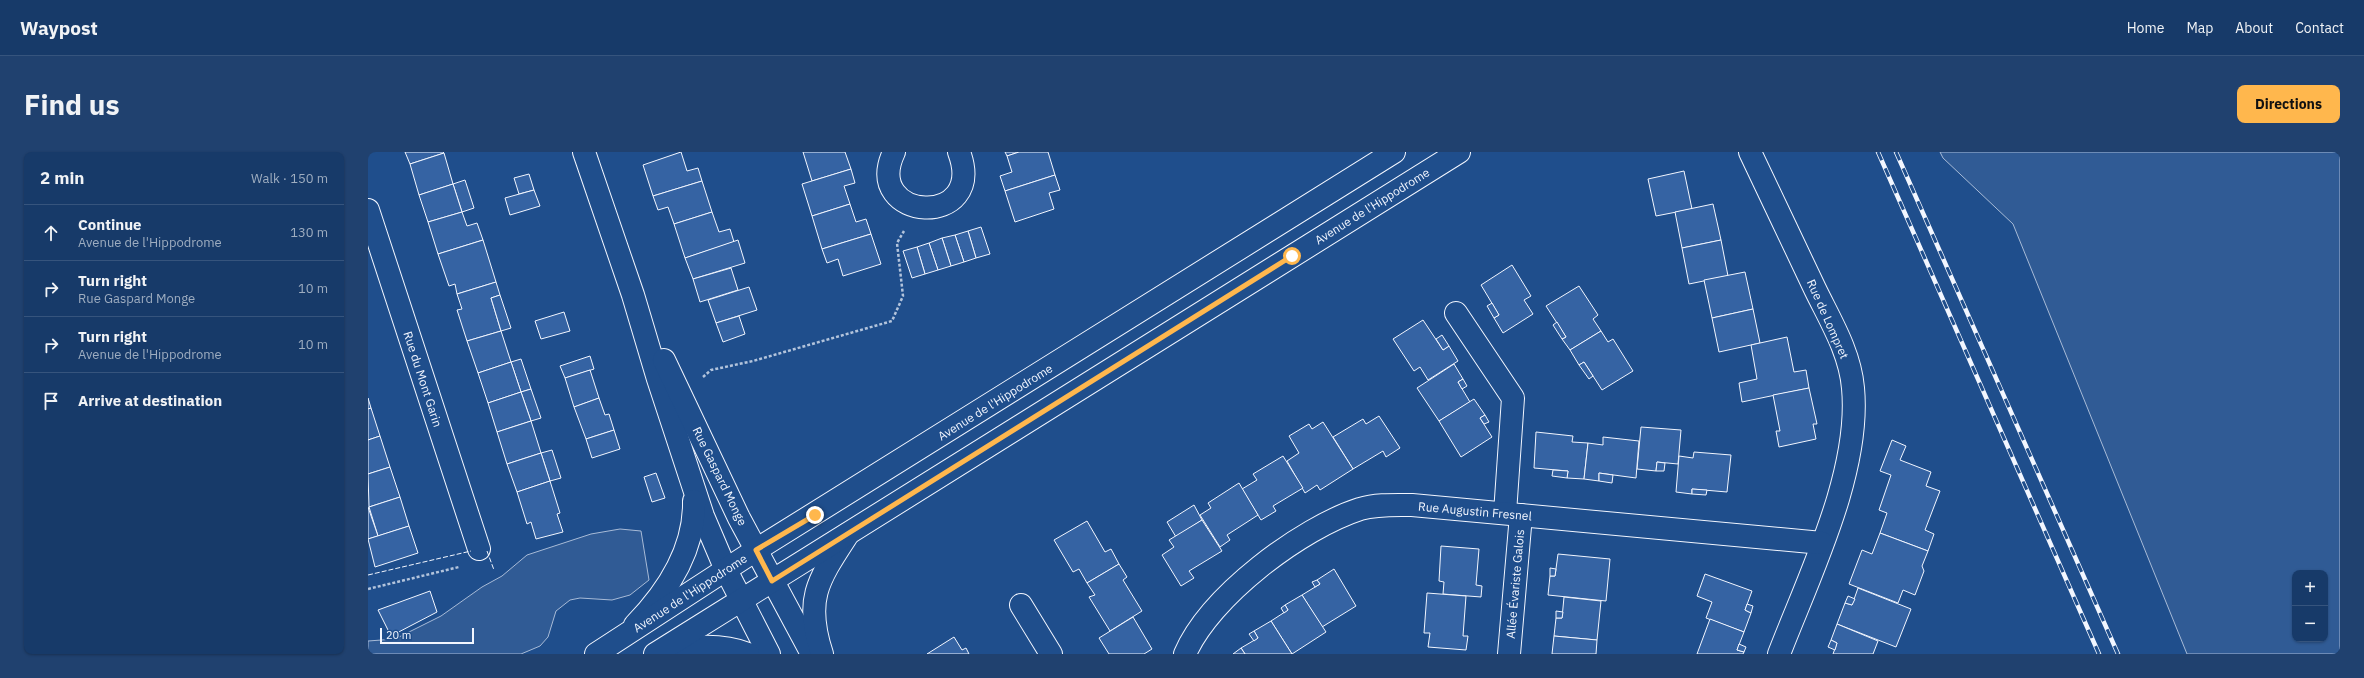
<!DOCTYPE html>
<html lang="en">
<head>
<meta charset="utf-8">
<style>
	:root { --surface:#173a69; --page:#20416f; --text:#f1f3f6; --muted:#9eadc0; --line:#36547d; --accent:#ffb74d }
	body { margin:0; font-family:"IBM Plex Sans",sans-serif; background:var(--page); color:var(--text) }
	.controls { position:absolute; right:12px; bottom:12px; display:grid; overflow:hidden; border-radius:8px; box-shadow:0 1px 3px #0004 }
	.controls button { width:36px; height:36px; display:grid; place-items:center; padding:0; border:0; border-bottom:1px solid var(--line); background:var(--surface); color:var(--text); font:20px sans-serif }
	.scale { position:absolute; left:12px; bottom:10px; width:94px; box-sizing:border-box; padding-left:4px; border:2px solid #f2f6ff; border-top:0; font-size:11px; line-height:14px; white-space:nowrap; color:#f2f6ff; -webkit-text-stroke:3px #1f4e8c; paint-order:stroke }
	.stop { position:absolute; width:12px; height:12px; margin:-9px; border:3px solid #ffb74d; border-radius:50%; background:#fff }
	.stop.end { background:#ffb74d; border-color:#fff; box-shadow:0 1px 4px #0008 }
	.list { margin:0; padding:0; list-style:none }
	h2 { display:flex; justify-content:space-between; align-items:center; height:52px; margin:0; padding:0 16px; font-size:17px }
	h2 small { font-size:13px; font-weight:400; color:var(--muted) }
	.list li { display:grid; grid-template-columns:26px 1fr auto; gap:12px; align-items:center; box-sizing:border-box; height:56px; padding:0 16px; border-top:1px solid var(--line) }
	.list b { display:block; font-size:15px; white-space:nowrap }
	.list p { margin:0; font-size:13px; white-space:nowrap; color:var(--muted) }
	.list em { font-size:13px; font-style:normal; color:var(--muted) }
	.icon { flex:none; width:22px; height:22px; fill:none; stroke:currentColor; stroke-width:2; stroke-linecap:round; stroke-linejoin:round }
	.map { position:relative; flex:none; width:1972px; height:502px; overflow:hidden; border-radius:8px }
	header { display:flex; align-items:center; gap:24px; box-sizing:border-box; height:56px; padding:0 20px; background:var(--surface); border-bottom:1px solid var(--line) }
	header strong { font-size:19px }
	nav { display:flex; gap:22px; margin-inline-start:auto; font-size:14px }
	.intro { display:flex; align-items:center; justify-content:space-between; box-sizing:border-box; height:96px; padding:0 24px }
	h1 { margin:0; font-size:28px }
	.button { padding:10px 18px; border-radius:8px; background:var(--accent); color:#111; font-size:14px; font-weight:700 }
	main { display:flex; gap:24px; padding:0 24px }
	aside { flex:1; background:var(--surface); border-radius:8px; box-shadow:0 1px 3px #0004 }
	.map>svg:first-child { display:block }
	.built { fill:#305b95; stroke:#a8bbd7; fill-rule:evenodd }
	.building { fill:#3563a3; stroke:#f2f6ff }
	.lines { fill:none; stroke-linecap:round; stroke-linejoin:round }
	.street-casing { stroke:#f2f6ff; stroke-width:24 }
	.primary-casing { stroke:#f2f6ff; stroke-width:24 }
	.path { stroke:#b3c4dc; stroke-width:2.5; stroke-dasharray:3 2; stroke-linecap:butt }
	.street { stroke:#1f4e8c; stroke-width:22 }
	.primary { stroke:#1f4e8c; stroke-width:22 }
	.rail-casing { stroke:#f2f6ff; stroke-width:4.5 }
	.rail { stroke:#1f4e8c; stroke-width:3; stroke-dasharray:9; stroke-linecap:butt }
	.fence { stroke:#f2f6ff; stroke-width:1; stroke-dasharray:5 2; stroke-linecap:butt }
	.route { stroke:#ffb74d; stroke-width:5 }
	.labels { text-anchor:middle; dominant-baseline:central; stroke-width:3; stroke-linejoin:round; paint-order:stroke }
	.street-label { font-size:12px; fill:#f2f6ff; stroke:#1f4e8c }
</style>
</head>
<body>
<header>
<strong>Waypost</strong>
<nav><a>Home</a><a>Map</a><a>About</a><a>Contact</a></nav>
</header>
<div class="intro"><h1>Find us</h1><a class="button">Directions</a></div>
<main>
<aside>
<h2>2 min<small>Walk · 150 m</small></h2>
<ul class="list">
<li><svg class="icon" aria-label="ahead" viewBox="0 0 24 24"><path d="M12 20V5M6 11l6-6 6 6"/></svg><div><b>Continue</b><p>Avenue de l'Hippodrome</p></div><em>130 m</em></li>
<li><svg class="icon" aria-label="right" viewBox="0 0 24 24"><path d="M7 20v-9h11M14 6l5 5-5 5"/></svg><div><b>Turn right</b><p>Rue Gaspard Monge</p></div><em>10 m</em></li>
<li><svg class="icon" aria-label="right" viewBox="0 0 24 24"><path d="M7 20v-9h11M14 6l5 5-5 5"/></svg><div><b>Turn right</b><p>Avenue de l'Hippodrome</p></div><em>10 m</em></li>
<li><svg class="icon" aria-label="arrive" viewBox="0 0 24 24"><path d="M6 21V4h12l-3 4 3 4H6"/></svg><div><b>Arrive at destination</b></div></li>
</ul>
</aside>
<div class="map">
<svg width="1972" height="502" viewBox="0 0 1972 502">
	<rect width="100%" height="100%" fill="#1f4e8c"/>
	<!-- built -->
	<g class="built">
		<path d="M1572,0H1972V502H1819L1645,72L1575,6ZM1927,421H1957V487H1927Z"/>
		<polygon points="252,377 273,379 281,428 262,443 244,448 212,446 202,448 188,459 180,485 172,494 153,502 0,502 0,489 27,487 73,464 114,435 134,424 159,403 223,382"/>
	</g>
	<!-- building -->
	<g class="building">
		<polygon points="37,0 75,0 76,1 42,12"/>
		<polygon points="313,0 319,19 330,16 334,29 285,44 275,13"/>
		<polygon points="435,0 477,0 483,17 444,29"/>
		<polygon points="637,0 651,0 639,4"/>
		<polygon points="651,0 680,0 687,23 637,39 632,24 644,20 639,4"/>
		<polygon points="76,1 85,32 51,43 42,12"/>
		<polygon points="483,17 487,31 476,34 482,52 444,64 434,32"/>
		<polygon points="1316,19 1324,57 1288,64 1280,27"/>
		<polygon points="161,22 166,38 151,42 146,26"/>
		<polygon points="687,23 692,38 681,41 686,57 647,70 637,39"/>
		<polygon points="97,28 106,56 94,60 85,32"/>
		<polygon points="334,29 344,60 306,72 300,55 290,58 285,44"/>
		<polygon points="85,32 94,60 60,70 51,43"/>
		<polygon points="166,38 172,54 142,63 137,46"/>
		<polygon points="482,52 488,70 498,67 503,82 454,97 444,64"/>
		<polygon points="1345,52 1353,88 1314,96 1307,60"/>
		<polygon points="94,60 99,74 109,71 115,88 70,102 60,70"/>
		<polygon points="344,60 351,80 362,77 366,90 317,106 306,72"/>
		<polygon points="613,75 622,102 608,106 600,79"/>
		<polygon points="600,79 608,106 596,110 587,83"/>
		<polygon points="503,82 513,112 475,124 470,107 459,111 454,97"/>
		<polygon points="587,83 596,110 583,114 574,86"/>
		<polygon points="574,86 583,114 570,118 561,91"/>
		<polygon points="115,88 128,130 89,142 87,132 81,134 70,102"/>
		<polygon points="370,88 377,111 325,127 317,106"/>
		<polygon points="1353,88 1360,124 1321,132 1314,96"/>
		<polygon points="561,91 570,118 557,122 549,95"/>
		<polygon points="549,95 557,122 544,126 535,99"/>
		<polygon points="1144,113 1163,144 1156,148 1165,162 1135,181 1126,166 1131,163 1113,133"/>
		<polygon points="363,116 370,138 332,150 325,127"/>
		<polygon points="1377,120 1385,157 1344,166 1336,128"/>
		<polygon points="128,130 132,143 123,146 133,179 99,189 89,158 94,157 89,142"/>
		<polygon points="1211,134 1230,163 1225,167 1233,179 1202,198 1194,187 1198,185 1178,154"/>
		<polygon points="381,135 389,158 348,171 340,148"/>
		<polygon points="132,143 143,176 133,179 123,146"/>
		<polygon points="1124,151 1131,163 1126,166 1119,154"/>
		<polygon points="1385,157 1392,191 1351,200 1344,166"/>
		<polygon points="196,160 202,179 173,187 167,169"/>
		<polygon points="371,164 377,182 355,190 348,171"/>
		<polygon points="1055,168 1075,198 1081,194 1090,209 1060,228 1052,215 1046,219 1025,187"/>
		<polygon points="1189,170 1198,185 1194,187 1185,173"/>
		<polygon points="133,179 143,210 110,221 99,189"/>
		<polygon points="1233,179 1240,190 1245,187 1265,219 1234,238 1216,210 1211,213 1202,198"/>
		<polygon points="1074,183 1081,194 1075,198 1068,187"/>
		<polygon points="1419,185 1426,220 1438,218 1441,236 1374,250 1371,231 1389,227 1383,193"/>
		<polygon points="222,204 226,217 197,226 192,214"/>
		<polygon points="153,207 163,237 153,240 143,210"/>
		<polygon points="143,210 153,240 120,251 110,221"/>
		<polygon points="1216,210 1225,224 1221,227 1211,213"/>
		<polygon points="1086,212 1095,227 1090,230 1102,250 1071,269 1049,236"/>
		<polygon points="222,218 231,246 206,255 197,226"/>
		<polygon points="1095,227 1099,234 1094,237 1090,230"/>
		<polygon points="1441,236 1449,272 1445,272 1448,287 1411,295 1408,279 1412,279 1405,243"/>
		<polygon points="163,237 173,266 163,269 153,240"/>
		<polygon points="153,240 163,269 129,280 120,251"/>
		<polygon points="0,246 3,256 0,257"/>
		<polygon points="231,246 237,263 241,262 246,278 218,287 206,255"/>
		<polygon points="1106,247 1117,263 1112,266 1124,285 1093,305 1071,269"/>
		<polygon points="3,256 12,284 0,288 0,257"/>
		<polygon points="1117,263 1121,270 1116,272 1112,266"/>
		<polygon points="1011,264 1032,296 1018,305 1015,299 985,317 965,285 995,267 998,272"/>
		<polygon points="163,269 173,301 139,312 129,280"/>
		<polygon points="955,270 985,317 952,338 949,333 937,341 919,309 931,301 921,284 941,272 944,277"/>
		<polygon points="1273,275 1313,278 1310,312 1289,310 1288,319 1269,317"/>
		<polygon points="246,278 252,297 224,306 218,287"/>
		<polygon points="1168,280 1205,284 1204,290 1220,291 1216,327 1199,326 1200,319 1166,316"/>
		<polygon points="12,284 22,315 0,322 0,288"/>
		<polygon points="1235,285 1271,289 1268,326 1231,321 1231,329 1216,327 1220,291 1235,293"/>
		<polygon points="1524,288 1538,294 1532,308 1563,320 1558,334 1572,339 1557,378 1566,382 1560,399 1512,381 1519,361 1511,358 1523,323 1512,319"/>
		<polygon points="184,298 193,326 182,329 173,301"/>
		<polygon points="1326,300 1363,303 1359,340 1324,337 1324,342 1308,340 1311,304 1325,306"/>
		<polygon points="173,301 182,329 149,340 139,312"/>
		<polygon points="915,304 935,336 905,354 908,359 893,368 874,337 889,328 885,322"/>
		<polygon points="1289,310 1297,311 1296,319 1288,319"/>
		<polygon points="22,315 32,345 1,355 0,322"/>
		<polygon points="1185,318 1200,319 1199,326 1184,324"/>
		<polygon points="288,321 297,346 284,350 276,325"/>
		<polygon points="1231,321 1245,323 1244,331 1231,329"/>
		<polygon points="182,329 192,361 189,362 195,380 168,387 163,370 159,372 149,340"/>
		<polygon points="871,331 890,363 859,383 862,388 852,395 832,363 843,356 840,351"/>
		<polygon points="1324,337 1339,338 1338,343 1324,342"/>
		<polygon points="32,345 41,374 10,384 1,355"/>
		<polygon points="826,353 834,368 808,385 799,370"/>
		<polygon points="0,355 10,384 0,387"/>
		<polygon points="834,368 854,399 821,419 826,426 813,434 794,403 806,395 801,388"/>
		<polygon points="719,369 737,400 743,397 751,412 719,431 711,417 705,420 686,388"/>
		<polygon points="41,374 50,401 7,415 0,387"/>
		<polygon points="1512,381 1560,399 1554,414 1556,419 1547,443 1535,438 1530,451 1481,432 1494,398 1504,402"/>
		<polygon points="1073,394 1111,397 1108,433 1114,434 1113,445 1075,442 1076,430 1071,429"/>
		<polygon points="1190,402 1242,407 1238,449 1180,443 1182,424 1187,424"/>
		<polygon points="751,412 759,425 755,428 774,459 742,479 721,445 727,443 719,431"/>
		<polygon points="1182,416 1188,417 1187,424 1182,424"/>
		<polygon points="966,417 988,454 954,475 934,443 952,432 949,428"/>
		<polygon points="1337,422 1384,439 1377,458 1383,461 1376,480 1338,466 1344,450 1329,444"/>
		<polygon points="949,428 952,432 947,435 944,430"/>
		<polygon points="1490,436 1543,457 1528,495 1469,472 1477,451 1484,453"/>
		<polygon points="62,439 69,460 23,484 10,458"/>
		<polygon points="1059,441 1098,444 1095,484 1100,484 1098,498 1060,495 1062,481 1056,481"/>
		<polygon points="934,443 958,480 924,502 903,469 920,458 917,453"/>
		<polygon points="1480,444 1487,447 1484,453 1477,451"/>
		<polygon points="1196,445 1233,449 1229,488 1186,484 1188,466 1194,466"/>
		<polygon points="1379,452 1385,454 1383,461 1377,458"/>
		<polygon points="917,453 920,458 916,461 913,456"/>
		<polygon points="1188,459 1195,460 1194,466 1188,466"/>
		<polygon points="765,465 784,497 776,502 741,502 731,486"/>
		<polygon points="1342,467 1376,480 1369,498 1376,500 1375,502 1329,502"/>
		<polygon points="903,469 924,502 877,502 873,496 890,486 886,479"/>
		<polygon points="1469,472 1510,489 1505,502 1465,502 1469,491 1463,488"/>
		<polygon points="886,479 890,486 886,489 881,482"/>
		<polygon points="1186,484 1229,488 1228,502 1184,502"/>
		<polygon points="586,485 594,498 598,496 601,502 559,502"/>
		<polygon points="1463,488 1469,491 1467,498 1460,495"/>
		<polygon points="1371,492 1378,495 1376,500 1369,498"/>
		<polygon points="873,496 877,502 865,502"/>
	</g>
	<g class="lines">
		<defs>
			<g id="street">
				<polyline points="216,0 265,143 290,227 335,364 358,418 401,502"/>
				<path d="M526,0C493,70 620,78 591,0"/>
				<path d="M1382,0C1404,46 1425,91 1447,137C1462,168 1482,200 1485,236C1493,320 1441,424 1411,502"/>
				<polyline points="0,58 111,397"/>
				<polyline points="1088,161 1145,246 1137,361"/>
				<polyline points="296,208 371,366 444,502"/>
				<polyline points="653,453 683,502"/>
				<path d="M267,473C299,440 327,398 326,349"/>
				<path d="M295,502C321,493 354,492 380,502"/>
				<path d="M454,502C436,447 450,428 480,382"/>
				<path d="M817,502C842,444 933,376 992,357C1009,352 1027,353 1044,353L1454,391"/>
				<polyline points="1141,502 1153,363"/>
			</g>
			<g id="primary">
				<polyline points="228,502 388,398 1026,0"/>
				<polyline points="287,502 1091,0"/>
			</g>
		</defs>
		<!-- street casing -->
		<use href="#street" class="street-casing"/>
		<!-- primary casing -->
		<use href="#primary" class="primary-casing"/>
		<!-- path -->
		<g class="path">
			<polyline points="335,225 343,218 385,209 524,169 535,144 529,91 536,79"/>
			<polyline points="0,437 91,415"/>
		</g>
		<!-- street -->
		<use href="#street" class="street"/>
		<!-- primary -->
		<use href="#primary" class="primary"/>
		<defs>
			<g id="rail">
				<polyline points="1510,0 1731,502"/>
				<polyline points="1528,0 1750,502"/>
			</g>
		</defs>
		<!-- rail casing -->
		<use href="#rail" class="rail-casing"/>
		<!-- rail -->
		<use href="#rail" class="rail"/>
		<!-- fence -->
		<g class="fence">
			<polyline points="119,399 126,418"/>
			<polyline points="0,423 103,399"/>
		</g>
	</g>
	<g class="lines">
		<!-- route -->
		<polyline class="route" points="447,363 388,398 404,429 924,104"/>
	</g>
	<g class="labels">
		<!-- street labels -->
		<g class="street-label">
			<text transform="translate(1004 54) rotate(-32)">Avenue de l'Hippodrome</text>
			<text transform="translate(1460 167) rotate(66)">Rue de Lompret</text>
			<text transform="translate(55 227) rotate(72)">Rue du Mont Garin</text>
			<text transform="translate(627 250) rotate(-32)">Avenue de l'Hippodrome</text>
			<text transform="translate(352 324) rotate(64)">Rue Gaspard Monge</text>
			<text transform="translate(1107 359) rotate(5)">Rue Augustin Fresnel</text>
			<text transform="translate(1147 432) rotate(-85)">Allée Évariste Galois</text>
			<text transform="translate(322 441) rotate(-33)">Avenue de l'Hippodrome</text>
		</g>
	</g>
</svg>
<div class="controls">
<button>+</button>
<button>−</button>
</div>
<div class="scale">20 m</div>
<div class="stop" style="left:924px;top:104px"></div>
<div class="stop end" style="left:447px;top:363px"></div>
</div>
</main>
</body>
</html>
